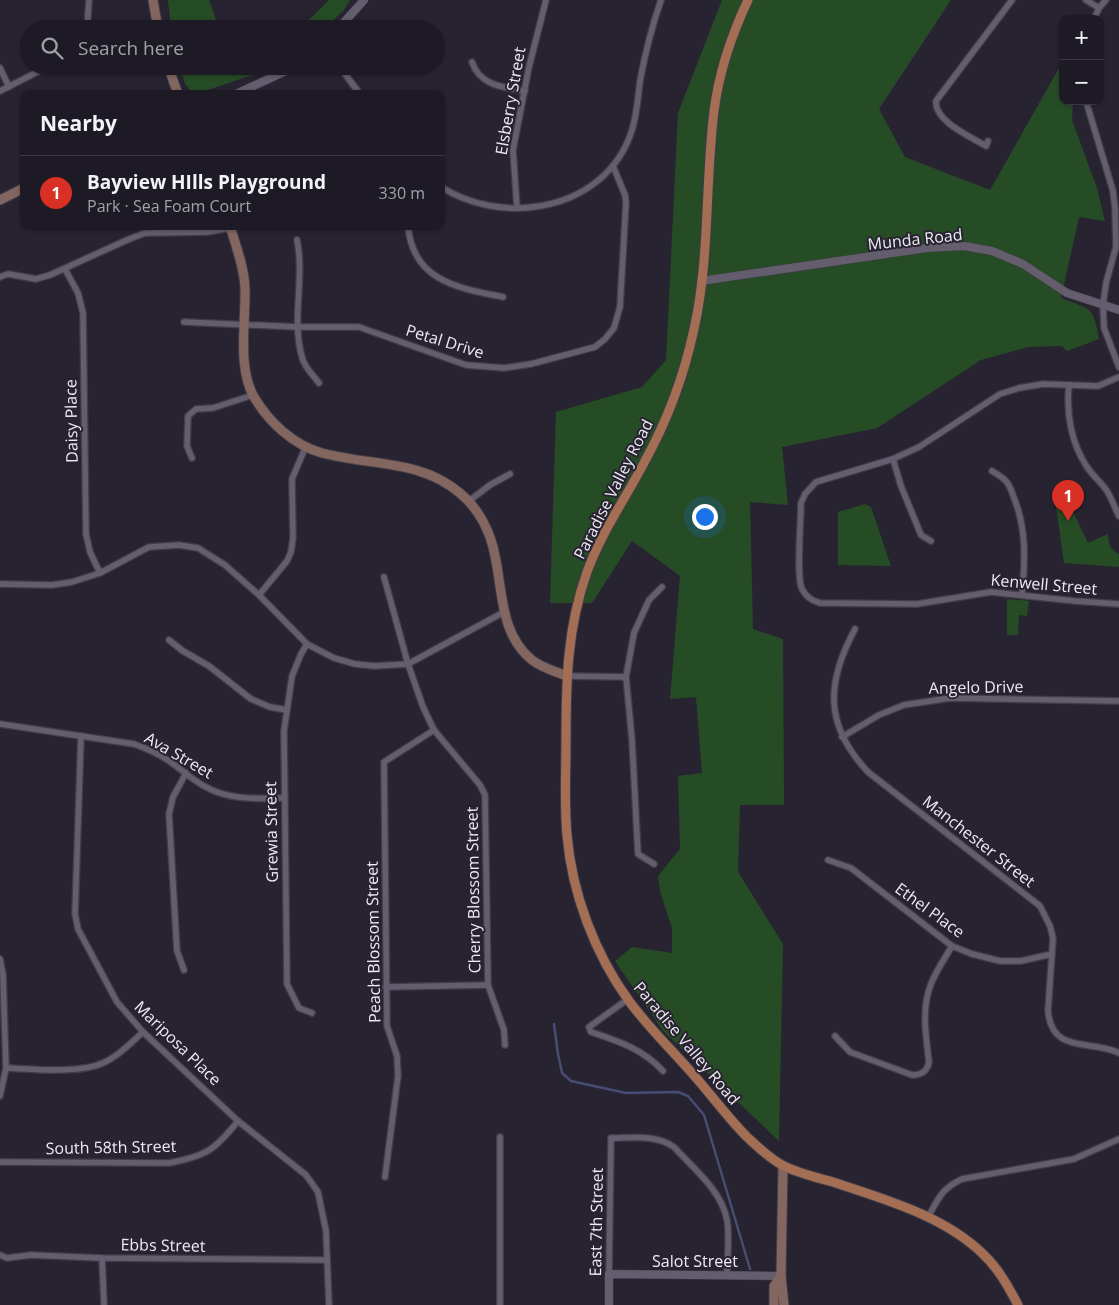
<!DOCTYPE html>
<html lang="en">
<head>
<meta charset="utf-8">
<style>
	:root { --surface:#1e1a25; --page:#2b2732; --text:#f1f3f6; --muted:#a1a1a7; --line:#3c3842; --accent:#d93025 }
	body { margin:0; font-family:"Open Sans",sans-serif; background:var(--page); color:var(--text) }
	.controls { position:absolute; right:15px; top:15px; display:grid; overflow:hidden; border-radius:10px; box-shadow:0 1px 4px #0004 }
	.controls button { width:45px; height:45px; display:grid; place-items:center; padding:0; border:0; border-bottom:1px solid var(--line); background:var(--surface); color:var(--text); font:25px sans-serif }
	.you { position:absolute; left:704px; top:516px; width:18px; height:18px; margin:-12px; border:4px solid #fff; border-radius:50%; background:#1a73e8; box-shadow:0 0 0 8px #1a73e833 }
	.badge { display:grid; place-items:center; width:32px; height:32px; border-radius:50%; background:var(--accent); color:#fff; font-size:16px; font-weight:700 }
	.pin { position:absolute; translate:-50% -41px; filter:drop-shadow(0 1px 2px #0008) }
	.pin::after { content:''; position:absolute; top:26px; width:18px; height:15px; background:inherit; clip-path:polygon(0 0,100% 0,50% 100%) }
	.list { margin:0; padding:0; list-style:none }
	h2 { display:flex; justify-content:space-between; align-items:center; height:65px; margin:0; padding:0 20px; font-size:21px }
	h2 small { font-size:16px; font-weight:400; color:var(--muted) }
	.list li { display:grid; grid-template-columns:32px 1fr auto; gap:15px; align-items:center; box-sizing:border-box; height:75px; padding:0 20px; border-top:1px solid var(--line) }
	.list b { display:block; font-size:19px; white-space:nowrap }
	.list p { margin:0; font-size:16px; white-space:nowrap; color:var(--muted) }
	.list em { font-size:16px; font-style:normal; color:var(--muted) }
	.icon { flex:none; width:28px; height:28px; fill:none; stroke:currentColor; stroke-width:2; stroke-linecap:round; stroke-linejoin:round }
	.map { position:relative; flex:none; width:1119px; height:1305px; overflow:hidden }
	.search { position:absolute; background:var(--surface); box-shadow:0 1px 4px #0004; left:20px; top:20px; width:425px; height:55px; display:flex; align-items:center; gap:12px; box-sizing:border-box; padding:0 18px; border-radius:28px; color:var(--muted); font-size:19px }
	.panel { position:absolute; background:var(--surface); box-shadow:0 1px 4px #0004; left:20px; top:90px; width:425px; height:140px; border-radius:10px }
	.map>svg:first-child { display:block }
	.green { fill:#264c26 }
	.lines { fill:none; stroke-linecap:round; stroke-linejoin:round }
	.stream { stroke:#474d73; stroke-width:2.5 }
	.minor-casing { stroke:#413d48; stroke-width:8 }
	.tertiary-casing { stroke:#413d48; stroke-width:9 }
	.secondary-casing { stroke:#413d48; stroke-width:11 }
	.primary-casing { stroke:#413d48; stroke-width:11 }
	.minor { stroke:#635d6d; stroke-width:5.5 }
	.tertiary { stroke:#635d6d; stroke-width:8 }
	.secondary { stroke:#836660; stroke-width:9 }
	.primary { stroke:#a36e53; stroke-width:9 }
	.labels { text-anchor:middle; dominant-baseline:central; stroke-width:4; stroke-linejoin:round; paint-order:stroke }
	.street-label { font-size:16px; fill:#edeaf3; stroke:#282331 }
</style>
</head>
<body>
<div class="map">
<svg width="1119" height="1305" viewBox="0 0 1119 1305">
	<rect width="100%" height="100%" fill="#282331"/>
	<!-- green -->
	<g class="green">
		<polygon points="168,0 209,0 219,29 171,29"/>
		<polygon points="329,0 350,0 344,10 324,29 300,29"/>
		<path d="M722,0H951L879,109L905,157L990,190L1063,61V101H1073L1072,120L1097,188L1105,221L1079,217L1061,298C1091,310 1093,305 1099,339L1067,351L1062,346L1028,347L981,360L877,428L782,447L788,505L750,502L753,629L783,639L784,805H740L738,872L783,944L779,1141L663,1031L615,961L632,947L672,953V928L660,891L658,876L680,849L678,776L702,773L696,697L670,699L680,576L632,541L592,603H550L556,412L642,387L666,360L678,113Z"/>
		<polygon points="180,66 268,66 249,76 196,94 193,94 185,84"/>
		<path d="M1055,499H1060L1071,508L1088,543L1108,534C1108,543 1110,550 1119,554V567L1064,563Z"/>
		<polygon points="865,504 871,507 891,566 838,565 838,512"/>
		<polygon points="1007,599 1029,601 1027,616 1019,615 1018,635 1007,635"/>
	</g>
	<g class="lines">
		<!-- stream -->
		<polyline class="stream" points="554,1024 558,1054 562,1073 571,1081 626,1093 678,1092 688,1096 704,1115 750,1269"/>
		<defs>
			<g id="minor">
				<polyline points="1086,0 1099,8"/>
				<polyline points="1094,19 1099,8 1106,0"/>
				<polyline points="87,29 89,0"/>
				<path d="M472,62C480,86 503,87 525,91"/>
				<polyline points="339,66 360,94"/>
				<polyline points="0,68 9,87"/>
				<polyline points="0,91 49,66"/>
				<polyline points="1086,101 1113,191 1115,208 1116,247 1106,283 1103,305 1104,328 1119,367"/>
				<path d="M988,141L986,146C971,137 934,121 936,101L1012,0"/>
				<path d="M441,187C470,205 506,212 540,206C583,199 619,172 632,130C637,114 638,97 640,81C645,54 652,26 661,0"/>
				<polyline points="517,208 513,150 529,67 546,0"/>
				<path d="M408,226C413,282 459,288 503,297"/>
				<path d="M297,240C305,278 291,320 302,357C304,367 313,375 319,383"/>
				<polyline points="65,269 78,293 83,313 86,534 90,552 100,573"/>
				<polyline points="0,277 8,274 36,279 50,275 127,240 145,233 207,232 230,228"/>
				<polyline points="184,322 298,327 359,327 466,365 504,368 531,364 595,347 605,339 614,328 620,307 626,202 625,195 613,166"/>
				<path d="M1119,377L1098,386L1043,384L1019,388L1000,394L919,447L893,459L816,482L805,494L801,503C801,520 796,577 802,589C806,597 812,601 820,603L917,604L991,592L1075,601L1119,604"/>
				<path d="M1069,385C1066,413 1071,443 1087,467C1093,476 1102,483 1107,491C1112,499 1115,508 1119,516"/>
				<polyline points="192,458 187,446 188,416 196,409 213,408 253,395"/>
				<polyline points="893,459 901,486 921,535 931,541"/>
				<path d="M992,471C997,474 1002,477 1005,480C1010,485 1012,492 1014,498C1027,530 1025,562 1022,595"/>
				<polyline points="469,501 490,485 510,474"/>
				<polyline points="384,577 408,664 423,707 434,730 480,785 485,795 488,985 504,1030 505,1045"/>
				<polyline points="0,584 52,585 72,582 100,573 149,547 179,545 198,548 225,565 259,595 307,644 334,658 355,664 374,666 408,664 504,612"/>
				<polyline points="259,595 287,561 291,552 293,538 292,479 306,446"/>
				<path d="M855,629C826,683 824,725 868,772L1040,906L1050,926L1053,938L1048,1011C1052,1055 1091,1039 1119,1053"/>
				<polyline points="169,640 183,651 209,666 251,699 270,707 287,710"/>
				<polyline points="307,644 301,654 292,676 284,731 287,984 299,1008 312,1013"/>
				<polyline points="566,676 626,677"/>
				<path d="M0,724L134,744C148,749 161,755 172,763C183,771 193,780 204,786C227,800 258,799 284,798"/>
				<polyline points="81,736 75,914 78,929 117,1002 143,1032 238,1121 306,1175 318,1192 326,1231 329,1305"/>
				<polyline points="842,737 879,715 904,705 950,698 1119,701"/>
				<polyline points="828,860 851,868 952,946 972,954 1000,961 1021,961 1052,954"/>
				<polyline points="654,864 638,854 632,740 626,677 634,633 649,600 662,587"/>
				<polyline points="0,959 3,975 6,1068 0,1096"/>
				<polyline points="184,970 177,951 169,814 173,797 186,773"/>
				<polyline points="386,987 488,985"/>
				<path d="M628,999L589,1027L591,1032C618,1041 643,1049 663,1071"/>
				<path d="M835,1036L850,1052L912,1075C921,1075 927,1072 929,1062C926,1036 921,1009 931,984C936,971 945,958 952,946"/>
				<path d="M6,1068C33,1069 79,1074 103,1063C118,1056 130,1044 143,1032"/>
				<path d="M0,1162L169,1163C206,1156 215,1150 238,1121"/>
				<polyline points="385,1177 398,1076 397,1056 387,1026 384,762 434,730"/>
				<path d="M928,1217C939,1198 941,1189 962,1179L1074,1159L1119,1139"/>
				<polyline points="0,1255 7,1258 31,1255 102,1258 327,1260"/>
				<polyline points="102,1258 104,1304"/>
				<path d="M609,1274L611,1138C632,1138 656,1134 674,1147C693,1168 722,1191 727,1220C730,1236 727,1258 727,1275"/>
				<polyline points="500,1305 500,1137"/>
			</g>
			<g id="tertiary">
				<polyline points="338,29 364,0"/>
				<polyline points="236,94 288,70 293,66"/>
				<polyline points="701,281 927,248 964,246 992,251 1023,264 1067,293 1119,310"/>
				<polyline points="609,1305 609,1274 781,1276"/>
			</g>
			<g id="secondary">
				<polyline points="153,0 158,29"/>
				<polyline points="168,66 178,94"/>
				<polyline points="0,200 24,188"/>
				<path d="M230,226C236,246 244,267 245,288C246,322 237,367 254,397C269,422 293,445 322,453C370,466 421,459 461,494C479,509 491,533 495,556C503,592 500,634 532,660C542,668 555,671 566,676"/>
				<polyline points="783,1166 781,1276 784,1305"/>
				<polyline points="774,1305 774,1286 781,1276"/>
			</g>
			<path id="primary" d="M748,0C731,36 719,72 714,111C705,184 710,258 694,329C684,376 668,419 645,461C626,498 602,531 587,572C567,628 566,682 566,741C566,772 564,804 567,835C572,894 595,954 629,1001C648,1027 671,1049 691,1072C710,1093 727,1117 747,1137C758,1147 771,1160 784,1166C800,1174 819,1178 836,1183C886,1200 944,1216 983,1254C998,1268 1008,1286 1018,1305"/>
		</defs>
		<!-- minor casing -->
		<use href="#minor" class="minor-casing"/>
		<!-- tertiary casing -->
		<use href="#tertiary" class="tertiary-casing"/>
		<!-- secondary casing -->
		<use href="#secondary" class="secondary-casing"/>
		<!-- primary casing -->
		<use href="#primary" class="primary-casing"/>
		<!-- minor -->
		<use href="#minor" class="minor"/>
		<!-- tertiary -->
		<use href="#tertiary" class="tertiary"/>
		<!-- secondary -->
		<use href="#secondary" class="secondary"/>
		<!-- primary -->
		<use href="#primary" class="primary"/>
	</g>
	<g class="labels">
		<!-- street labels -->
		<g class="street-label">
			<text transform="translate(510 101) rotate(-80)">Elsberry Street</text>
			<text transform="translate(915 239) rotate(-6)">Munda Road</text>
			<text transform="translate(445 341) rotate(17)">Petal Drive</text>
			<text transform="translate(71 421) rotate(-91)">Daisy Place</text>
			<text transform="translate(613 489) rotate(-63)">Paradise Valley Road</text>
			<text transform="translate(1044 584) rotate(5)">Kenwell Street</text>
			<text transform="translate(976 687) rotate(-1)">Angelo Drive</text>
			<text transform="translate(179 755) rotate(30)">Ava Street</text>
			<text transform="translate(271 832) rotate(-91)">Grewia Street</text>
			<text transform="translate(979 841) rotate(38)">Manchester Street</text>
			<text transform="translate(473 890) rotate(-91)">Cherry Blossom Street</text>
			<text transform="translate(930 910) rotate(36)">Ethel Place</text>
			<text transform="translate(373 942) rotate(-91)">Peach Blossom Street</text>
			<text transform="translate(178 1043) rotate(44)">Mariposa Place</text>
			<text transform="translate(687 1043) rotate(50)">Paradise Valley Road</text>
			<text transform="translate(111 1147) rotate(-1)">South 58th Street</text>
			<text transform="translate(596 1222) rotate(-89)">East 7th Street</text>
			<text transform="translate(163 1245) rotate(1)">Ebbs Street</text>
			<text x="695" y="1261">Salot Street</text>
		</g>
	</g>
</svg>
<div class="controls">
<button>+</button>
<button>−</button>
</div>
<div class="you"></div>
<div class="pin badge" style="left:1068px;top:521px">1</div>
<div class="search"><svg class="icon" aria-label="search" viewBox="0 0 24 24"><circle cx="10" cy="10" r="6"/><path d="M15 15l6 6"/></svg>Search here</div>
<section class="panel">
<h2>Nearby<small></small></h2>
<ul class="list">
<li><span class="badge">1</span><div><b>Bayview HIlls Playground</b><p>Park · Sea Foam Court</p></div><em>330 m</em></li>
</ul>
</section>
</div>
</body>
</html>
